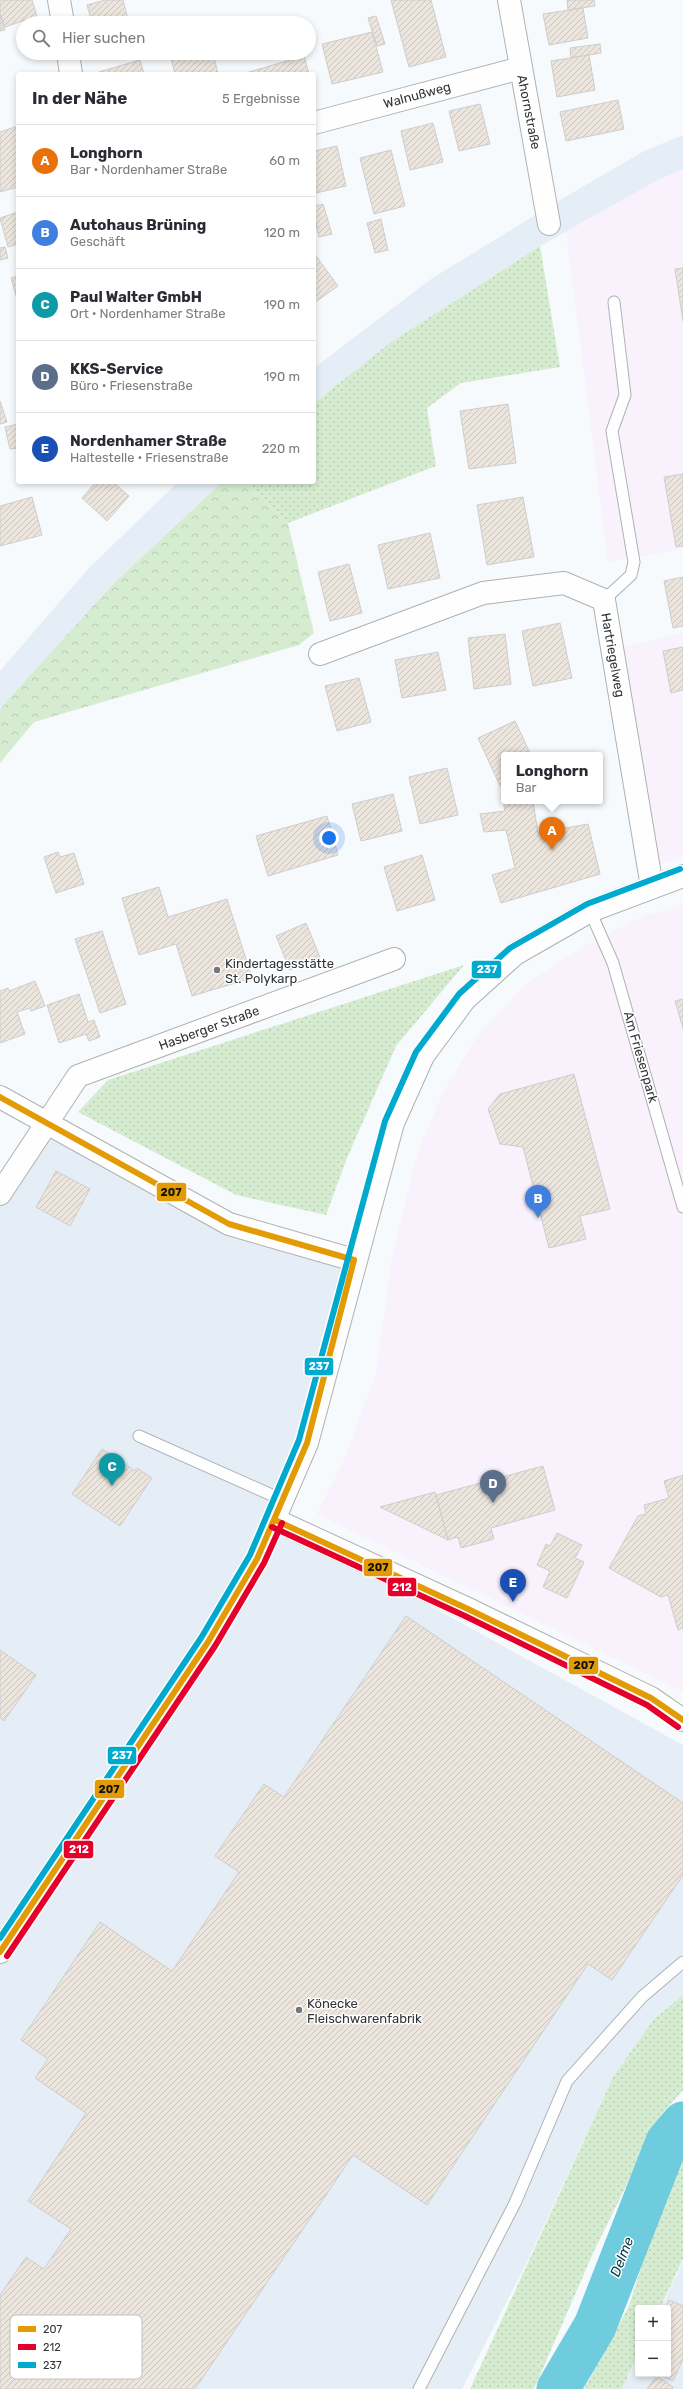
<!DOCTYPE html>
<html lang="de">
<head>
<meta charset="utf-8">
<style>
	:root { --surface:#fff; --page:#f7f7f7; --text:#2b2b33; --muted:#7c7c81; --line:#e1e1e2; --accent:#76797b }
	body { margin:0; font-family:Rubik,sans-serif; background:var(--page); color:var(--text) }
	.controls { position:absolute; right:12px; bottom:12px; display:grid; overflow:hidden; border-radius:4px; box-shadow:0 2px 6px #0003 }
	.controls button { width:36px; height:36px; display:grid; place-items:center; padding:0; border:0; border-bottom:1px solid var(--line); background:var(--surface); color:var(--text); font:20px sans-serif }
	.you { position:absolute; left:329px; top:838px; width:14px; height:14px; margin:-10px; border:3px solid #fff; border-radius:50%; background:#1a73e8; box-shadow:0 0 0 6px #1a73e833 }
	.badge { display:grid; place-items:center; width:26px; height:26px; border-radius:50%; background:var(--accent); color:#fff; font-size:13px; font-weight:700 }
	.pin { position:absolute; translate:-50% -33px; filter:drop-shadow(0 1px 2px #0008) }
	.pin::after { content:''; position:absolute; top:21px; width:14px; height:12px; background:inherit; clip-path:polygon(0 0,100% 0,50% 100%) }
	.popup { position:absolute; left:501px; top:752px; width:102px; height:52px; box-sizing:border-box; display:grid; place-content:center; border-radius:4px; background:var(--surface); filter:drop-shadow(0 1px 3px #0005); font-size:13px; white-space:nowrap; color:var(--muted) }
	.popup b { font-size:15px; color:var(--text) }
	.popup::after { content:''; position:absolute; left:50%; top:100%; margin-left:-8px; border:8px solid transparent; border-top-color:var(--surface) }
	.list { margin:0; padding:0; list-style:none }
	h2 { display:flex; justify-content:space-between; align-items:center; height:52px; margin:0; padding:0 16px; font-size:17px }
	h2 small { font-size:13px; font-weight:400; color:var(--muted) }
	.list li { display:grid; grid-template-columns:26px 1fr auto; gap:12px; align-items:center; box-sizing:border-box; height:72px; padding:0 16px; border-top:1px solid var(--line) }
	.list b { display:block; font-size:15px; white-space:nowrap }
	.list p { margin:0; font-size:13px; white-space:nowrap; color:var(--muted) }
	.list em { font-size:13px; font-style:normal; color:var(--muted) }
	.icon { flex:none; width:22px; height:22px; fill:none; stroke:currentColor; stroke-width:2; stroke-linecap:round; stroke-linejoin:round }
	.map { position:relative; flex:none; width:683px; height:2389px; overflow:hidden }
	.search { position:absolute; background:var(--surface); box-shadow:0 2px 6px #0003; left:16px; top:16px; width:300px; height:44px; display:flex; align-items:center; gap:10px; box-sizing:border-box; padding:0 14px; border-radius:22px; color:var(--muted); font-size:15px }
	.panel { position:absolute; background:var(--surface); box-shadow:0 2px 6px #0003; left:16px; top:72px; width:300px; height:412px; border-radius:4px }
	.map>svg:first-child { display:block }
	.commercial { fill:#f9f1fb }
	.built { fill:#e5eef6 }
	.grass { fill:url(#grass-dots) }
	.forest { fill:url(#forest-crowns) }
	.lines { fill:none; stroke-linecap:round; stroke-linejoin:round }
	.river { stroke:#6fcbde; stroke-width:43 }
	.building { fill:url(#building-hatch); stroke:#cecdcd }
	.lane-casing { stroke:#aeb1b3; stroke-width:13 }
	.street-casing { stroke:#aeb1b3; stroke-width:24 }
	.secondary-casing { stroke:#aeb1b3; stroke-width:24 }
	.lane { stroke:#fefeff; stroke-width:11 }
	.street { stroke:#fefeff; stroke-width:22 }
	.secondary { stroke:#fefeff; stroke-width:22 }
	.bus-1-casing { stroke:#fff; stroke-width:9 }
	.bus-2-casing { stroke:#fff; stroke-width:9 }
	.bus-3-casing { stroke:#fff; stroke-width:9 }
	.bus-1 { stroke:#e39b05; stroke-width:6 }
	.bus-2 { stroke:#e4002b; stroke-width:6 }
	.bus-3 { stroke:#00a9ce; stroke-width:6 }
	.poi-dot { fill:#76797b; stroke:#fff; stroke-width:1.5 }
	.labels { text-anchor:middle; dominant-baseline:central; stroke-width:3; stroke-linejoin:round; paint-order:stroke }
	.street-label { font-size:13px; fill:#313436; stroke:#fff }
	.poi-label { font-size:13px; fill:#313436; stroke:#fff; text-anchor:start }
	.water-label { font-size:14px; font-style:italic; fill:#003944; stroke:#fff }
	.key { fill:#fff; stroke:#c1c2c3; stroke-width:1 }
	.key-label { font-size:11px; fill:#313436 }
	.line-badge { stroke:#fff; stroke-width:1.5 }
	.badge-label { font-size:11px; text-anchor:middle; font-weight:bold; fill:#fff }
	.pale-badge-label { font-size:11px; text-anchor:middle; font-weight:bold; fill:#111 }
</style>
</head>
<body>
<div class="map">
<svg width="683" height="2389" viewBox="0 0 683 2389">
	<defs>
		<pattern id="grass-dots" width="8" height="8" patternUnits="userSpaceOnUse"><rect width="8" height="8" fill="#d6ecd1"/><path d="M2 2h.1M6 6h.1" fill="none" stroke="#b8cbb4" stroke-width="1.8" stroke-linecap="round"/></pattern>
		<pattern id="forest-crowns" width="20" height="18" patternUnits="userSpaceOnUse"><rect width="20" height="18" fill="#d6ecd1"/><path d="M2 6a3 3 0 1 1 6 0M12 15a3 3 0 1 1 6 0" fill="none" stroke="#b8cbb4"/></pattern>
		<pattern id="building-hatch" width="6" height="6" patternUnits="userSpaceOnUse"><rect width="6" height="6" fill="#ebe5de"/><path d="M-1 1l2-2M0 6l6-6M5 7l2-2" fill="none" stroke="#cac5bf"/></pattern>
	</defs>
	<rect width="100%" height="100%" fill="#f7fafc"/>
	<!-- commercial -->
	<g class="commercial">
		<polygon points="683,169 683,549 608,562 566,232 656,181"/>
		<polygon points="683,633 683,856 660,865 617,649"/>
		<polygon points="683,905 683,1692 317,1514 343,1463 376,1373 392,1258 416,1158 443,1092 480,1032 526,984 583,947 647,915"/>
	</g>
	<!-- built -->
	<g class="built">
		<polygon points="683,135 683,169 656,181 535,249 391,343 314,403 314,368 431,279 560,200 644,151"/>
		<polygon points="178,482 222,482 112,585 0,710 0,671 88,569"/>
		<polygon points="36,1127 244,1236 360,1264 278,1522 683,1745 683,1995 653,2020 613,2077 525,2266 462,2389 0,2389 0,1181"/>
		<polygon points="683,2261 683,2389 622,2389 638,2356 638,2374 668,2374 668,2308 661,2308"/>
	</g>
	<!-- grass -->
	<g class="grass">
		<polygon points="540,246 560,367 461,383 427,408 436,466 288,523 247,482 314,482 314,403 390,343"/>
		<polygon points="464,965 396,1046 347,1158 326,1215 236,1195 78,1112 108,1080"/>
		<polygon points="683,1995 683,2090 661,2115 594,2251 534,2389 470,2389 613,2077 653,2020"/>
		<polygon points="683,2148 683,2259 660,2308 638,2308 638,2354 622,2389 584,2389 629,2306 676,2156"/>
	</g>
	<!-- forest -->
	<polygon class="forest" points="222,482 247,482 288,523 314,633 299,645 34,722 0,763 0,710 7,701 112,585"/>
	<g class="lines">
		<!-- river -->
		<polyline class="river" points="558,2389 595,2326 667,2142 683,2123"/>
	</g>
	<!-- building -->
	<g class="building">
		<polygon points="0,0 32,0 37,16 5,27 0,14"/>
		<polygon points="105,0 123,0 129,23 92,23 87,5"/>
		<polygon points="391,0 431,0 446,57 409,67"/>
		<polygon points="567,0 594,0 595,6 568,10"/>
		<polygon points="583,8 588,38 549,45 543,14"/>
		<polygon points="0,14 5,30 0,31"/>
		<polygon points="376,16 385,44 377,46 368,18"/>
		<polygon points="372,32 383,72 332,84 322,44"/>
		<polygon points="600,44 601,53 571,58 570,48"/>
		<polygon points="193,53 213,53 218,74 175,74 171,58"/>
		<polygon points="589,55 595,90 557,97 551,61"/>
		<polygon points="304,56 309,74 249,74 249,72"/>
		<polygon points="140,60 144,74 99,74 99,72"/>
		<polygon points="618,100 624,129 566,141 560,112"/>
		<polygon points="480,104 490,144 459,151 449,111"/>
		<polygon points="433,123 443,162 410,170 401,131"/>
		<polygon points="18,126 18,187 0,192 0,132"/>
		<polygon points="337,146 346,186 316,193 314,151"/>
		<polygon points="391,150 405,206 374,214 360,158"/>
		<polygon points="323,204 332,234 319,237 314,217 314,206"/>
		<polygon points="18,212 18,244 8,247 0,218"/>
		<polygon points="381,219 388,250 375,253 367,223"/>
		<polygon points="5,247 8,258 0,260 0,248"/>
		<polygon points="314,253 338,286 314,303"/>
		<polygon points="683,268 683,321 675,269"/>
		<polygon points="18,276 18,302 11,278"/>
		<polygon points="0,401 7,422 0,424"/>
		<polygon points="508,404 516,463 469,469 460,411"/>
		<polygon points="18,424 18,448 10,449 5,427"/>
		<polygon points="683,474 683,546 676,547 664,477"/>
		<polygon points="96,482 113,482 129,496 107,521 82,498"/>
		<polygon points="32,497 42,535 0,546 0,506"/>
		<polygon points="523,497 534,557 487,565 477,505"/>
		<polygon points="430,533 440,578 388,589 378,545"/>
		<polygon points="349,564 362,613 330,621 318,572"/>
		<polygon points="683,577 683,626 673,628 664,581"/>
		<polygon points="560,623 572,678 533,686 522,631"/>
		<polygon points="505,634 511,684 474,689 468,638"/>
		<polygon points="683,647 683,690 671,693 663,651"/>
		<polygon points="438,652 446,690 402,698 395,660"/>
		<polygon points="359,678 371,722 337,731 325,686"/>
		<polygon points="515,721 531,755 504,755 504,784 500,786 478,738"/>
		<polygon points="447,768 458,815 420,824 409,777"/>
		<polygon points="393,794 402,831 361,841 352,804"/>
		<polygon points="503,800 533,801 538,833 588,824 600,874 501,903 492,875 515,868 506,830 484,832 480,814 505,811"/>
		<polygon points="327,816 338,855 268,876 256,836"/>
		<polygon points="58,852 60,857 74,853 84,884 56,893 44,857"/>
		<polygon points="422,855 435,900 397,911 384,867"/>
		<polygon points="159,887 168,917 227,899 252,978 192,996 176,944 139,955 122,898"/>
		<polygon points="306,923 320,957 290,970 276,936"/>
		<polygon points="102,931 126,1004 100,1013 75,939"/>
		<polygon points="35,981 45,1006 31,1011 30,1008 17,1012 25,1034 0,1043 0,991 8,988 9,991"/>
		<polygon points="79,994 88,1022 94,1020 100,1037 89,1041 86,1034 59,1043 47,1005"/>
		<polygon points="683,999 683,1028 675,1001"/>
		<polygon points="574,1074 610,1209 580,1216 586,1239 549,1248 523,1147 500,1144 488,1109 500,1094"/>
		<polygon points="56,1171 90,1189 70,1226 36,1207"/>
		<polygon points="102,1449 135,1471 137,1468 152,1478 120,1526 72,1494"/>
		<polygon points="543,1466 555,1510 491,1528 494,1539 461,1548 458,1537 448,1540 436,1495"/>
		<polygon points="683,1475 683,1628 678,1630 668,1595 661,1597 609,1568 638,1516 646,1514 644,1505 669,1498 664,1481"/>
		<polygon points="435,1492 448,1540 380,1507"/>
		<polygon points="557,1533 582,1545 575,1558 584,1562 567,1598 543,1587 550,1571 537,1565 546,1544 550,1546"/>
		<polygon points="406,1616 683,1803 683,1875 612,1980 588,1964 427,2205 353,2155 195,2389 0,2389 0,2295 26,2257 44,2269 71,2229 28,2201 86,2113 35,2078 48,2059 21,2040 100,1922 172,1971 239,1872 215,1856 264,1784 284,1797"/>
		<polygon points="0,1650 36,1675 4,1721 0,1718"/>
		<polygon points="669,2300 683,2306 683,2359 673,2381 658,2374 668,2374 668,2308 665,2308"/>
		<polygon points="657,2376 673,2387 672,2389 647,2389"/>
	</g>
	<g class="lines">
		<defs>
			<g id="lane">
				<polyline points="604,600 631,575 634,562 612,431 625,395 614,302"/>
				<polyline points="590,911 613,963 683,1207"/>
				<polyline points="139,1436 283,1500"/>
				<polyline points="419,2389 515,2203 567,2081 642,1997 683,1962"/>
			</g>
			<g id="street">
				<polyline points="59,0 63,23"/>
				<polyline points="509,0 549,224"/>
				<polyline points="68,53 71,74"/>
				<polyline points="314,123 521,68"/>
				<polyline points="320,654 483,593 564,583 604,600 652,887"/>
				<polyline points="0,1097 229,1224 354,1260"/>
				<polyline points="0,1194 78,1076 394,959"/>
				<polyline points="275,1520 468,1609 651,1698 683,1720"/>
			</g>
			<polyline id="secondary" points="0,1952 208,1642 257,1559 307,1443 393,1123 423,1056 465,999 515,954 590,911 683,876"/>
		</defs>
		<!-- lane casing -->
		<use href="#lane" class="lane-casing"/>
		<!-- street casing -->
		<use href="#street" class="street-casing"/>
		<!-- secondary casing -->
		<use href="#secondary" class="secondary-casing"/>
		<!-- lane -->
		<use href="#lane" class="lane"/>
		<!-- street -->
		<use href="#street" class="street"/>
		<!-- secondary -->
		<use href="#secondary" class="secondary"/>
		<defs>
			<g id="bus-1">
				<polyline points="0,1097 229,1224 354,1260"/>
				<polyline points="275,1520 468,1609 651,1698 683,1720"/>
				<polyline points="0,1952 208,1642 257,1559 307,1443 354,1260"/>
			</g>
			<g id="bus-2">
				<polyline points="272,1527 465,1616 647,1705 678,1727"/>
				<polyline points="7,1956 215,1646 264,1563 282,1523"/>
			</g>
			<polyline id="bus-3" points="0,1938 201,1638 250,1555 299,1440 385,1121 416,1052 459,994 510,948 587,904 680,869"/>
		</defs>
		<!-- bus-1 casing -->
		<use href="#bus-1" class="bus-1-casing"/>
		<!-- bus-2 casing -->
		<use href="#bus-2" class="bus-2-casing"/>
		<!-- bus-3 casing -->
		<use href="#bus-3" class="bus-3-casing"/>
		<!-- bus-1 -->
		<use href="#bus-1" class="bus-1"/>
		<!-- bus-2 -->
		<use href="#bus-2" class="bus-2"/>
		<!-- bus-3 -->
		<use href="#bus-3" class="bus-3"/>
	</g>
	<!-- markers -->
	<g class="poi-dot">
		<circle cx="217" cy="970" r="4"/>
		<circle cx="299" cy="2010" r="4"/>
	</g>
	<g class="labels">
		<!-- street labels -->
		<g class="street-label">
			<text transform="translate(417 95) rotate(-15)">Walnußweg</text>
			<text transform="translate(529 112) rotate(79)">Ahornstraße</text>
			<text transform="translate(613 655) rotate(80)">Hartriegelweg</text>
			<text transform="translate(209 1028) rotate(-20)">Hasberger Straße</text>
			<text transform="translate(641 1057) rotate(74)">Am Friesenpark</text>
		</g>
		<!-- poi labels -->
		<g class="poi-label">
			<text x="225" y="963">Kindertagesstätte<tspan x="225" dy="15">St. Polykarp</tspan></text>
			<text x="307" y="2003">Könecke<tspan x="307" dy="15">Fleischwarenfabrik</tspan></text>
		</g>
		<!-- water labels -->
		<g class="water-label">
			<text transform="translate(622 2257) rotate(-69)">Delme</text>
		</g>
	</g>
	<!-- legend -->
	<rect x="10" y="2315" width="132" height="64" rx="6" class="key"/>
	<rect x="18" y="2326" width="18" height="6" fill="#e39b05"/>
	<rect x="18" y="2344" width="18" height="6" fill="#e4002b"/>
	<rect x="18" y="2362" width="18" height="6" fill="#00a9ce"/>
	<g class="key-label">
		<text x="43" y="2333">207</text>
		<text x="43" y="2351">212</text>
		<text x="43" y="2369">237</text>
	</g>
	<g class="line-badge">
		<rect x="471" y="960" width="31" height="19" rx="4" fill="#00a9ce"/>
		<rect x="156" y="1182" width="31" height="20" rx="4" fill="#e39b05"/>
		<rect x="304" y="1357" width="30" height="19" rx="4" fill="#00a9ce"/>
		<rect x="363" y="1558" width="30" height="19" rx="4" fill="#e39b05"/>
		<rect x="387" y="1577" width="30" height="20" rx="4" fill="#e4002b"/>
		<rect x="568" y="1656" width="31" height="19" rx="4" fill="#e39b05"/>
		<rect x="107" y="1746" width="30" height="19" rx="4" fill="#00a9ce"/>
		<rect x="94" y="1779" width="31" height="20" rx="4" fill="#e39b05"/>
		<rect x="63" y="1840" width="31" height="19" rx="4" fill="#e4002b"/>
	</g>
	<g class="badge-label">
		<text x="487" y="973">237</text>
		<text x="319" y="1370">237</text>
		<text x="402" y="1591">212</text>
		<text x="122" y="1759">237</text>
		<text x="79" y="1853">212</text>
	</g>
	<g class="pale-badge-label">
		<text x="171" y="1196">207</text>
		<text x="378" y="1571">207</text>
		<text x="584" y="1669">207</text>
		<text x="109" y="1793">207</text>
	</g>
</svg>
<div class="controls">
<button>+</button>
<button>−</button>
</div>
<div class="you"></div>
<div class="pin badge" style="left:552px;top:850px;background:#e8710a">A</div>
<div class="popup"><b>Longhorn</b>Bar</div>
<div class="pin badge" style="left:538px;top:1218px;background:#3f7fe0">B</div>
<div class="pin badge" style="left:112px;top:1486px;background:#0f9aa8">C</div>
<div class="pin badge" style="left:493px;top:1503px;background:#5c6f8a">D</div>
<div class="pin badge" style="left:513px;top:1602px;background:#1a4fb4">E</div>
<div class="search"><svg class="icon" aria-label="search" viewBox="0 0 24 24"><circle cx="10" cy="10" r="6"/><path d="M15 15l6 6"/></svg>Hier suchen</div>
<section class="panel">
<h2>In der Nähe<small>5 Ergebnisse</small></h2>
<ul class="list">
<li><span class="badge" style="background:#e8710a">A</span><div><b>Longhorn</b><p>Bar · Nordenhamer Straße</p></div><em>60 m</em></li>
<li><span class="badge" style="background:#3f7fe0">B</span><div><b>Autohaus Brüning</b><p>Geschäft</p></div><em>120 m</em></li>
<li><span class="badge" style="background:#0f9aa8">C</span><div><b>Paul Walter GmbH</b><p>Ort · Nordenhamer Straße</p></div><em>190 m</em></li>
<li><span class="badge" style="background:#5c6f8a">D</span><div><b>KKS-Service</b><p>Büro · Friesenstraße</p></div><em>190 m</em></li>
<li><span class="badge" style="background:#1a4fb4">E</span><div><b>Nordenhamer Straße</b><p>Haltestelle · Friesenstraße</p></div><em>220 m</em></li>
</ul>
</section>
</div>
</body>
</html>
